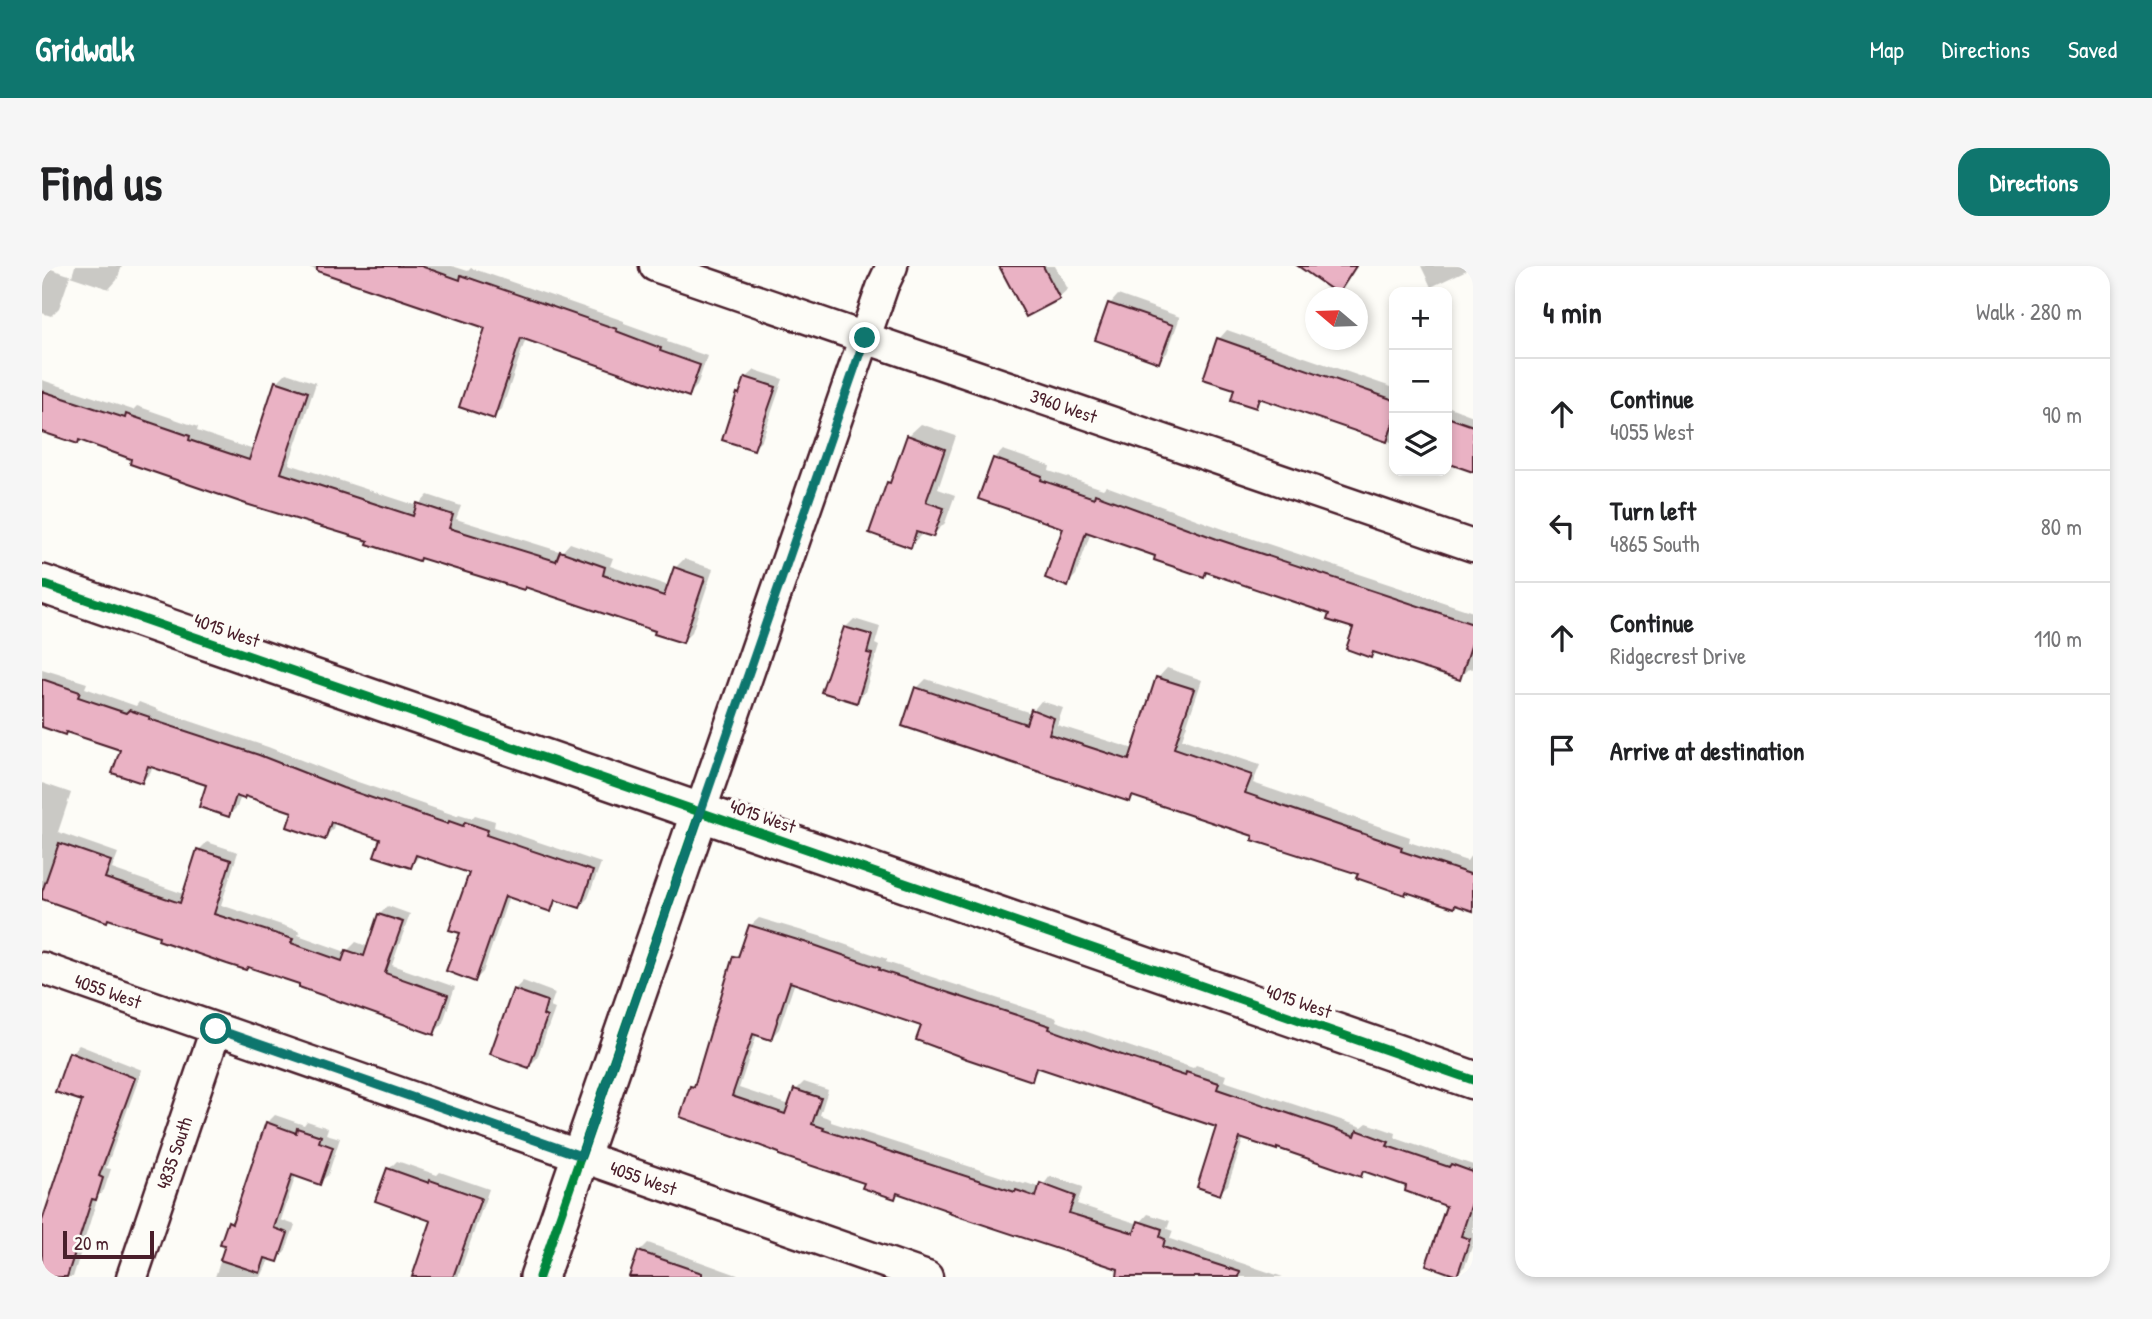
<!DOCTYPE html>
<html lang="en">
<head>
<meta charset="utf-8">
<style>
	:root { --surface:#fff; --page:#f6f6f6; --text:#202124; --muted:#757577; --line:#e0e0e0; --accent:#0f766e }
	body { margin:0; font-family:"Patrick Hand",sans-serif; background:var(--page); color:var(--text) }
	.controls { position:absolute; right:21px; top:21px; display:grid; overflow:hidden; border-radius:14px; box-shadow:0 4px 10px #0003 }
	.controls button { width:63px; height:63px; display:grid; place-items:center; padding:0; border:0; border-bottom:2px solid var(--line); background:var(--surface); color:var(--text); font:35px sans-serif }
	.compass { position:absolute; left:1263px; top:21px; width:63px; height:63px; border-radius:50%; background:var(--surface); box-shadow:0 4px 10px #0003; rotate:289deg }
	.scale { position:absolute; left:21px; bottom:18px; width:91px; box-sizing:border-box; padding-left:7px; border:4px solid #4a1f2b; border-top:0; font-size:19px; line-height:24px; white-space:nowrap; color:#4a1f2b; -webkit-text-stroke:5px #fdfcf7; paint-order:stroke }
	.stop { position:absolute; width:21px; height:21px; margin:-16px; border:5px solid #0f766e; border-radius:50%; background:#fff }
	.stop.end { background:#0f766e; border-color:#fff; box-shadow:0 2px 7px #0008 }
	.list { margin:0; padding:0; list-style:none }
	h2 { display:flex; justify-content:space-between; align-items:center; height:91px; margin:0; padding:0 28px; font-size:30px }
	h2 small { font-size:23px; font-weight:400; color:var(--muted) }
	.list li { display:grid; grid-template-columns:46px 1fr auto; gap:21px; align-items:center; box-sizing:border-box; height:112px; padding:0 28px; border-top:2px solid var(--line) }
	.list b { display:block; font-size:26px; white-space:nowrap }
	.list p { margin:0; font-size:23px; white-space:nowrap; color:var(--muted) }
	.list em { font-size:23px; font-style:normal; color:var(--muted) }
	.icon { flex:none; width:38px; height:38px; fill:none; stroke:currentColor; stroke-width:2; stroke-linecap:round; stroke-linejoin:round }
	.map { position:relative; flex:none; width:1431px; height:1011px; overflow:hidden; border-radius:21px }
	header { display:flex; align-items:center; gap:42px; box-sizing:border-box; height:98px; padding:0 35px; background:var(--accent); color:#fff }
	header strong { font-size:33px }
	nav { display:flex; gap:38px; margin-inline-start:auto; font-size:24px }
	.intro { display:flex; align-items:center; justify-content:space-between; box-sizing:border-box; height:168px; padding:0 42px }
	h1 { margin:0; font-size:49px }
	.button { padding:18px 32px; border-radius:21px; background:var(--accent); color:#fff; font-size:24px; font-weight:700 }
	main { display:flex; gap:42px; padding:0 42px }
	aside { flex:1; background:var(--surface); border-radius:21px; box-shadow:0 4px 10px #0003 }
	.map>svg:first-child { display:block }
	.shadow { fill:#0003 }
	.building { fill:#eab2c4; stroke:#4a1f2b; stroke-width:2 }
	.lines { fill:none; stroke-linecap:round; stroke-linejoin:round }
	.minor-casing { stroke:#4a1f2b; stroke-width:35 }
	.tertiary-casing { stroke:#4a1f2b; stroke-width:42 }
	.minor { stroke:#fdfcf7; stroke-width:30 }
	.tertiary { stroke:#fdfcf7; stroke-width:37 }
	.cycleway-casing { stroke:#fdfcf7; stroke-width:13 }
	.cycleway { stroke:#00873e; stroke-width:9 }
	.route { stroke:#0f766e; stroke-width:9 }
	.labels { text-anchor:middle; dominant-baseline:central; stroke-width:7; stroke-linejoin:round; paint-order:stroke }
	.street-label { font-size:19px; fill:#4a1f2b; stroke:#fdfcf7 }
</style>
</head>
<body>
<header>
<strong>Gridwalk</strong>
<nav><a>Map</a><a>Directions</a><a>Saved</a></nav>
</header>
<div class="intro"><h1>Find us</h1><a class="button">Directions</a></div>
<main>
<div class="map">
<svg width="1431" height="1011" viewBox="0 0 1431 1011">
	<rect width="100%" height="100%" fill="#fdfcf7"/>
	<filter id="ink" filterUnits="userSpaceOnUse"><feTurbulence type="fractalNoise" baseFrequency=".0143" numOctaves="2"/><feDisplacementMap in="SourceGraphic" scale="14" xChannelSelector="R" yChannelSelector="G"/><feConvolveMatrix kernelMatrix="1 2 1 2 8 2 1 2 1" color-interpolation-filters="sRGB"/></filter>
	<g filter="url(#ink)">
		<!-- shadow -->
		<g class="shadow">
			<polygon points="0,0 30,10 33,0 80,0 75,14 67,23 28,10 17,42 9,50 0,47"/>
			<polygon points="263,0 410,0 426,5 429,2 582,55 582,57 626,73 625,76 665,90 655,120 646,129 484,72 460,143 451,151 446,61"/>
			<polygon points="959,0 1013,0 1026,23 1017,31"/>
			<polygon points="1379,0 1431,0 1431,1 1389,21"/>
			<polygon points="1076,29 1138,51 1125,87 1117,95 1068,38"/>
			<polygon points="1185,64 1352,122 1352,177 1221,132 1213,140 1195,122 1164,112 1177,73"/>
			<polygon points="713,104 741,113 720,174 712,182 696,128 701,124 704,112"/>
			<polygon points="244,107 274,117 247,198 376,240 386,229 419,240 414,253 520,286 528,277 571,292 568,300 627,320 633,302 642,293 671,303 650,366 641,375 615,364 484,319 328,274 38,173 35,176 0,164 0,114 91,144 95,140 156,161 155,165 212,184 235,116"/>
			<polygon points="1405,140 1431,150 1431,207 1405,195"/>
			<polygon points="879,158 914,170 896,223 913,229 903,257 891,269 882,266 868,280 846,217 851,212 866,170"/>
			<polygon points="961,184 1008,200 1007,205 1061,223 1064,220 1184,264 1431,346 1431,403 1427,402 1417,412 1334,385 1329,390 1313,361 1289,347 1166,305 1162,309 1115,289 1049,266 1034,309 1025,318 1023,261 952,193"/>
			<polygon points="812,353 838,361 833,378 837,380 823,426 814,435 804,361"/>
			<polygon points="1125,402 1160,414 1140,473 1218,499 1211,517 1368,571 1367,576 1425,595 1431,586 1431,643 1092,529 1088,534 875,422 884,413 989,447 999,435 1021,442 1015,459 1092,483 1116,412"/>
			<polygon points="0,403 45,417 43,422 94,440 97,436 115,443 115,444 226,481 310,514 415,550 417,548 430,552 433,549 453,555 452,561 559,597 546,632 538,640 517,633 508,644 467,630 441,706 433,714 420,666 429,606 379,588 369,600 340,572 293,555 291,563 282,572 252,545 204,528 199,530 195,541 187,549 166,518 111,500 108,507 100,515 80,483 26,464 23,467 0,460"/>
			<polygon points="0,517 29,527 16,566 76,587 70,603 142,628 157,584 165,576 196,586 179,639 258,665 256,669 304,686 314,676 327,681 338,648 346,640 368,648 350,699 413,721 400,759 391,767 260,717 0,631"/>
			<polygon points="717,652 781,671 845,693 844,696 1015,752 1014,755 1086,780 1151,802 1154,799 1184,809 1182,815 1320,861 1325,857 1354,867 1353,872 1431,899 1431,978 1423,1000 1415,1008 1406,939 1367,919 1324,904 1319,909 1202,871 1186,919 1177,927 1176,860 999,800 989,813 881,759 753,716 737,763 729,772 715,768 697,822 748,839 754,824 762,816 786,824 778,849 789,853 789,856 982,918 984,917 999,922 1008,910 1041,921 1035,938 1097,958 1106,948 1128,955 1125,963 1131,965 1128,973 1241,1011 1097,1011 1078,1002 857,926 852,931 650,820 655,815 693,691 701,683 708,660"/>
			<polygon points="481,715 513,727 508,741 513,743 495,792 487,800 472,724"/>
			<polygon points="37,779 100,804 64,902 69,903 62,924 56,930 31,1011 0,1011 0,958 42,834 29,787"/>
			<polygon points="233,849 262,859 265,855 286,862 284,868 298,872 286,909 277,917 254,909 239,954 253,959 243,986 235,994 228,992 219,1011 173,1011 184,978 188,956 194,950 225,857"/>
			<polygon points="355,895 395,909 398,906 447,923 416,1011 372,1011 392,954 347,903"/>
			<polygon points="606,977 701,1011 589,1011 597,986"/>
		</g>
		<!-- building -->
		<g class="building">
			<polygon points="275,0 379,0 418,14 419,9 575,63 574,65 619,82 618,85 658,99 647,131 479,72 452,153 417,141 443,62 275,5"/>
			<polygon points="957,0 1001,0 1018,33 984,51"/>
			<polygon points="1256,0 1314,0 1296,28"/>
			<polygon points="1066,37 1131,59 1117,97 1053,74"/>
			<polygon points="1175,72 1352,134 1352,154 1345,176 1217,132 1214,142 1189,134 1192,123 1161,113"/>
			<polygon points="703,111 734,121 712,184 680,174 695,127 697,128"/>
			<polygon points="233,115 266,126 239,207 371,250 375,237 411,249 407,262 514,295 518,285 563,301 561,309 622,330 632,301 663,312 641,377 612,368 613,365 483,321 482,324 378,292 377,295 325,278 326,275 204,238 88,198 89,193 37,174 36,178 0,166 0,125 83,152 84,148 148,170 147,174 207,194"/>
			<polygon points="1405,151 1431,160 1431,206 1405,197"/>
			<polygon points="865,169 903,183 884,236 902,242 891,271 874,266 869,282 827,267 845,216 848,217"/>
			<polygon points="951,192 1000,210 999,214 1052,232 1053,228 1175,273 1431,358 1431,374 1418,414 1331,386 1329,392 1304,383 1311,362 1285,354 1287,348 1164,306 1162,311 1112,294 1113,290 1044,266 1026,321 1003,312 1021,262 936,233"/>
			<polygon points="802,361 830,369 825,387 830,388 815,437 779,426"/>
			<polygon points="1114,411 1152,423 1132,482 1210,509 1203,527 1360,581 1359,585 1431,609 1431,645 1413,639 1412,642 1364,626 1363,629 1314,612 1316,608 1210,574 1211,570 1090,530 1088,536 860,460 873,421 984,458 989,443 1012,452 1007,468 1087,494"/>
			<polygon points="0,413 38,426 36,431 84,447 87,444 108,451 107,453 217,489 301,522 406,558 407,555 421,560 423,556 446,564 444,569 551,605 538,642 513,634 509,646 463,630 433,716 404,705 418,667 407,664 427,607 374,589 369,602 332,590 338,573 289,556 283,574 245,561 250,546 203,530 202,533 194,530 187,551 157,541 164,519 106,500 100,517 70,507 78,484 24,466 23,469 0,461"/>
			<polygon points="17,577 69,595 63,612 138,637 155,583 189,594 172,648 251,673 249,677 300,695 304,684 322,690 336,648 361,656 343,707 406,729 392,769 257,721 257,718 206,701 204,704 185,698 116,674 117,670 66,653 65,656 0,633 0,626"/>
			<polygon points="707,659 772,679 838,702 837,704 1008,760 1007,763 1077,788 1143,810 1144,806 1177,817 1175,823 1313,870 1315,864 1347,876 1345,880 1407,901 1409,898 1431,906 1431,934 1419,970 1428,973 1415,1010 1384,999 1404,940 1363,925 1364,920 1321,905 1319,911 1235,882 1235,884 1198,872 1178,929 1155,921 1174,861 994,801 990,815 925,793 874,774 879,760 748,716 729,774 711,768 690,830 743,848 752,823 779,832 770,858 782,862 781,864 973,926 974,924 994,931 998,917 1033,930 1027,947 1092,967 1096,955 1120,963 1118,971 1123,973 1121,981 1198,1006 1197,1011 1075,1011 1076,1003 906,947 907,945 855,927 853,933 820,922 822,917 737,889 737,887 706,875 638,851 648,820 652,821 691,690 696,691"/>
			<polygon points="471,723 505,735 501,749 505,751 487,802 448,788"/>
			<polygon points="27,786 93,812 57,910 61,912 54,934 50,933 25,1011 0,1011 0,955 40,835 13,826"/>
			<polygon points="224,856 254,867 255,862 279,870 277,876 291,881 278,919 250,909 232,962 246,967 236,996 223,992 218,1007 178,994 183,979 178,978 186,955 190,957"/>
			<polygon points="345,902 387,917 388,914 439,932 411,1011 370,1011 389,955 333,935"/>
			<polygon points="596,985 660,1007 660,1011 587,1011"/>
		</g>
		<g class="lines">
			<defs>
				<g id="minor">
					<path id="s1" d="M613,0L1431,280"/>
					<polyline points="658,546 841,19 850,0"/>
					<path id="s2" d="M0,702L885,1011"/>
					<path id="s3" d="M90,1011L174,763"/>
				</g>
				<g id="tertiary">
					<polyline points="0,318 1431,814"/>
					<polyline points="497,1011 658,546"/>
				</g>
			</defs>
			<!-- minor casing -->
			<use href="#minor" class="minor-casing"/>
			<!-- tertiary casing -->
			<use href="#tertiary" class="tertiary-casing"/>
			<!-- minor -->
			<use href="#minor" class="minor"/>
			<!-- tertiary -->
			<use href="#tertiary" class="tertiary"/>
			<defs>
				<g id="cycleway">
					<polyline points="0,318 1431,814"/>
					<polyline points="497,1011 658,546"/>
				</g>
			</defs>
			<!-- cycleway casing -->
			<use href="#cycleway" class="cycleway-casing"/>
			<!-- cycleway -->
			<use href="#cycleway" class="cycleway"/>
		</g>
	</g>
	<g class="lines" filter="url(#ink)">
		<!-- route -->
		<polyline class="route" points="174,763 539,890 823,72"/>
	</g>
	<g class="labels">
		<!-- street labels -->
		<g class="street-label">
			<text stroke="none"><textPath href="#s1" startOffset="432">3960 West</textPath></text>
			<text transform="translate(185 364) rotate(19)">4015 West</text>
			<text transform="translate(721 550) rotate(19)">4015 West</text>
			<text stroke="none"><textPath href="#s2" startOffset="70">4055 West</textPath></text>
			<text transform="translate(1257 735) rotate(19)">4015 West</text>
			<text stroke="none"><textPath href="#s3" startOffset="131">4835 South</textPath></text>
			<text stroke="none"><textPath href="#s2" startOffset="637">4055 West</textPath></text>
		</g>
	</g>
</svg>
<div class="controls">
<button>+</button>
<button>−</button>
<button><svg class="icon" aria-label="layers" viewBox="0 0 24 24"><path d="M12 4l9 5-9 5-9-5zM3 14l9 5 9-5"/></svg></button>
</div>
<svg class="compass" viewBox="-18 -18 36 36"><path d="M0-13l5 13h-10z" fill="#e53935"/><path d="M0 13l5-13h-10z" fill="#757577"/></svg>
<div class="scale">20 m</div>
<div class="stop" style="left:174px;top:763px"></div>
<div class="stop end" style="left:823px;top:72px"></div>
</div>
<aside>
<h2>4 min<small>Walk · 280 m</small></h2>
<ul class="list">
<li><svg class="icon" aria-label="ahead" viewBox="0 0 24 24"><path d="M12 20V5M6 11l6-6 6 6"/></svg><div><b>Continue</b><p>4055 West</p></div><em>90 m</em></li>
<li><svg class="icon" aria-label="left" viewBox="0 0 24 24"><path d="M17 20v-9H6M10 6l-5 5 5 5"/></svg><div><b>Turn left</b><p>4865 South</p></div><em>80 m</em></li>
<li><svg class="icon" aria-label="ahead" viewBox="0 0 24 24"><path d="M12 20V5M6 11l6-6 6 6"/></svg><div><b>Continue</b><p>Ridgecrest Drive</p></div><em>110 m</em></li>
<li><svg class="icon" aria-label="arrive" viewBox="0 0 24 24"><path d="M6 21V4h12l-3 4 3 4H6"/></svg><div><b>Arrive at destination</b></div></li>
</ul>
</aside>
</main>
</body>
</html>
